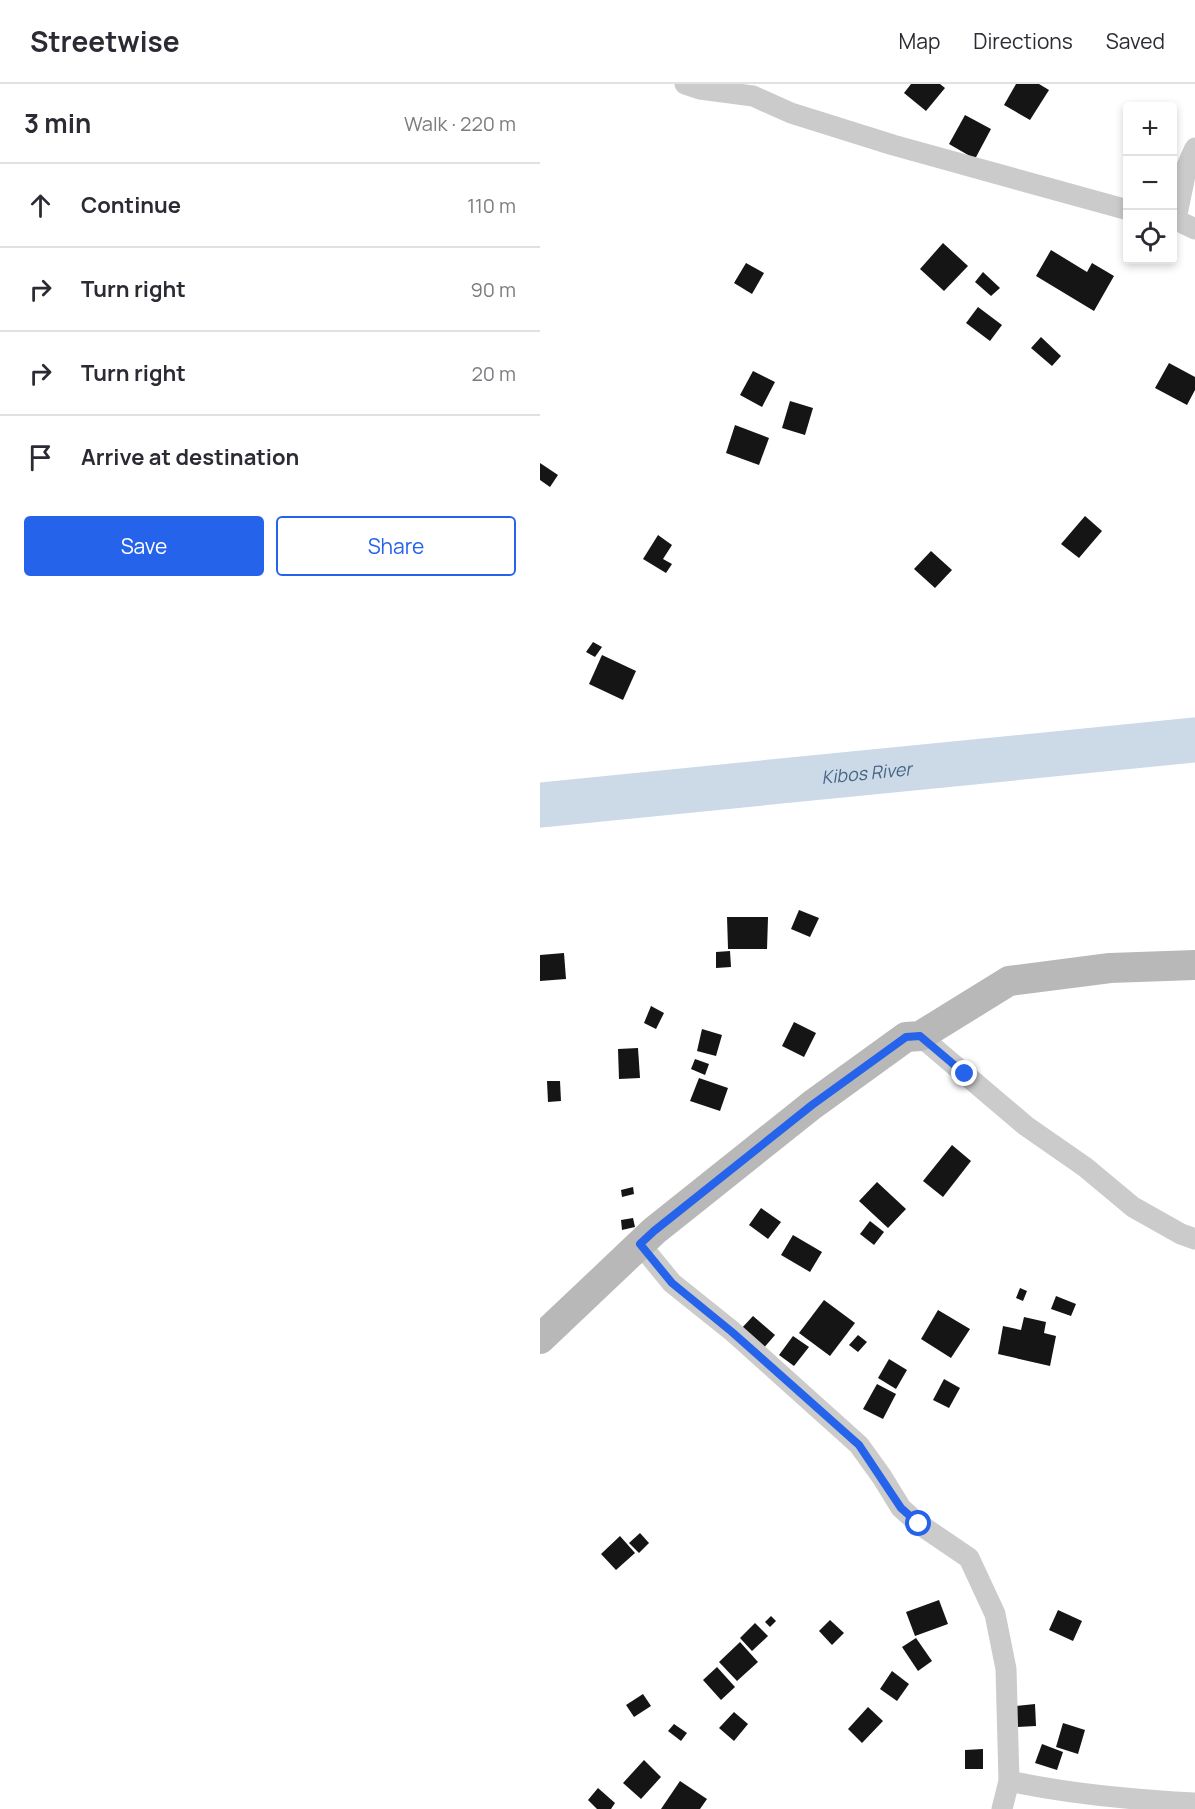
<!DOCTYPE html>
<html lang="en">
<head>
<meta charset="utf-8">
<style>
	:root { --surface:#fff; --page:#f2f2f3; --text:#2b2b33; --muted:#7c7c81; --line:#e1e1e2; --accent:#2563eb }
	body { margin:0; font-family:Manrope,sans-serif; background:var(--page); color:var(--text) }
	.controls { position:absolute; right:18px; top:18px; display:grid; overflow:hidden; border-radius:6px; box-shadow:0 3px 9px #0003 }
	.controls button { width:54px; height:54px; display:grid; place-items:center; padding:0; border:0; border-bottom:2px solid var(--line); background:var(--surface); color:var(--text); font:30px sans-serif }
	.stop { position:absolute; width:18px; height:18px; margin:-14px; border:4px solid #2563eb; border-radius:50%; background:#fff }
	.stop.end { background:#2563eb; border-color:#fff; box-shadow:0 2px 6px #0008 }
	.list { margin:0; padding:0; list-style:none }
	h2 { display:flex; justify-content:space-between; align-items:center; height:78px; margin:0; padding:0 24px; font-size:26px }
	h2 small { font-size:20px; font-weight:400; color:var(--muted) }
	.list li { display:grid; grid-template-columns:39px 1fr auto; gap:18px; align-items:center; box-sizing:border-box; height:84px; padding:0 24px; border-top:2px solid var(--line) }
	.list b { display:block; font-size:22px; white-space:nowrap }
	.list em { font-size:20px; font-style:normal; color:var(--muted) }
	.actions { display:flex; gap:12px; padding:18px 24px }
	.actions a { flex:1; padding:14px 0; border:2px solid var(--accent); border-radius:6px; text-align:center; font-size:21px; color:var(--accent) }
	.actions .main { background:var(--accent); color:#fff }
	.icon { flex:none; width:33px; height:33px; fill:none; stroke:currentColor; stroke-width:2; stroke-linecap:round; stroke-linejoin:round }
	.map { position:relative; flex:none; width:655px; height:1725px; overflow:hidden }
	header { display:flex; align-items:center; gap:36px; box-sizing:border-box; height:84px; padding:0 30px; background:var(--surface); border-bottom:2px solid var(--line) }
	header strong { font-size:28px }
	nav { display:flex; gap:33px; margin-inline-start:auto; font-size:21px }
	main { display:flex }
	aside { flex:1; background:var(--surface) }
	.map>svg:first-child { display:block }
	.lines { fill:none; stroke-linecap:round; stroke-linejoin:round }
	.river { stroke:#ccd9e7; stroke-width:45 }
	.building { fill:#151515 }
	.minor { stroke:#cbcbcb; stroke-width:21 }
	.secondary { stroke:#b8b8b8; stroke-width:30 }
	.route { stroke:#2563eb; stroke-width:8 }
	.labels { text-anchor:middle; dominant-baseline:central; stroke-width:6; stroke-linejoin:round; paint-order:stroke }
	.water-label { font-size:18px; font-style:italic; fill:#466486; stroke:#fff }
</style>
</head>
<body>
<header>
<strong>Streetwise</strong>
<nav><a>Map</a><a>Directions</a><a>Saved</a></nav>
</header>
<main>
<aside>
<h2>3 min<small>Walk · 220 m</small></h2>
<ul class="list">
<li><svg class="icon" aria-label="ahead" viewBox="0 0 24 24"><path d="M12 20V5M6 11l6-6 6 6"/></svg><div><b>Continue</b></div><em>110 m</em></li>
<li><svg class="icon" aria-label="right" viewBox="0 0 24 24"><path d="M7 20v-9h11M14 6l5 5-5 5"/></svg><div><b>Turn right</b></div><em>90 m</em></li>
<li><svg class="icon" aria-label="right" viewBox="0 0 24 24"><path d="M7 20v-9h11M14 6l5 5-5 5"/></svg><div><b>Turn right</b></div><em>20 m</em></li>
<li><svg class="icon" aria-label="arrive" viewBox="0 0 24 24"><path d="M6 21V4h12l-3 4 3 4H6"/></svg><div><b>Arrive at destination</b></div></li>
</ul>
<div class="actions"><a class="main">Save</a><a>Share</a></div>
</aside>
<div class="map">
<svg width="655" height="1725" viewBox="0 0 655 1725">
	<rect width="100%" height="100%" fill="#fff"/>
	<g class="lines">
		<!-- river -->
		<path class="river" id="s1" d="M0,721L655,656"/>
	</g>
	<!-- building -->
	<g class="building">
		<polygon points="371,0 400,0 405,4 386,27 364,9"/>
		<polygon points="476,0 499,0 509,6 490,36 464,21"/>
		<polygon points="425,31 451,45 435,75 409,60"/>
		<polygon points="403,159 428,182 404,207 380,185"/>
		<polygon points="511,166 547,188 552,179 574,192 554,227 496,192"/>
		<polygon points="206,179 224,189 212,210 194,199"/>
		<polygon points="443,188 460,204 451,212 435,198"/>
		<polygon points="438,223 462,241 450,257 426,239"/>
		<polygon points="501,253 521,272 512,282 491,264"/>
		<polygon points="629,279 655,293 655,306 647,321 615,304"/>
		<polygon points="213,287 235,298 222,323 200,311"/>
		<polygon points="250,317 273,324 265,351 242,344"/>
		<polygon points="195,341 229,354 219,381 186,369"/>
		<polygon points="0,379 18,391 10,403 0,396"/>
		<polygon points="545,432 562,447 539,474 521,460"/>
		<polygon points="118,451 132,461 123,475 132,480 126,489 103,475"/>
		<polygon points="391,467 412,486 395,504 374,485"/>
		<polygon points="53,558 62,563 55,573 46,568"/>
		<polygon points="62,571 96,587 83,616 49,600"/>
		<polygon points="259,826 279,834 270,853 251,845"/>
		<polygon points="187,833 228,833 227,865 188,865"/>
		<polygon points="190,867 191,883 176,884 176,868"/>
		<polygon points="24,869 26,895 0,897 0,871"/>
		<polygon points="111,922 124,929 116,945 104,939"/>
		<polygon points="254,938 276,949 264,973 242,962"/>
		<polygon points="162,945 182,951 176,972 157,967"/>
		<polygon points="98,964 100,994 79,995 78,965"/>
		<polygon points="155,975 169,980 165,991 151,985"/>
		<polygon points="159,994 188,1004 180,1027 150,1017"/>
		<polygon points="7,997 20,997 21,1017 8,1018"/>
		<polygon points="412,1061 431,1077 403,1113 383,1097"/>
		<polygon points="337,1098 366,1125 348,1144 319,1117"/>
		<polygon points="93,1103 94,1110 82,1113 81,1106"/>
		<polygon points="221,1124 241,1138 228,1155 209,1141"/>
		<polygon points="93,1134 95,1143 82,1146 81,1136"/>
		<polygon points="330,1137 344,1148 334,1161 320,1150"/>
		<polygon points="253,1151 282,1168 270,1188 241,1171"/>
		<polygon points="480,1204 487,1207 483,1217 476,1214"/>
		<polygon points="516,1212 536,1220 531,1232 511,1225"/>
		<polygon points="284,1216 315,1239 290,1272 259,1249"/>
		<polygon points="398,1226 430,1245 411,1274 381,1255"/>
		<polygon points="213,1232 235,1251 222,1266 200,1246"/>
		<polygon points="484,1233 506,1238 504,1249 516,1252 510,1282 458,1270 463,1242 481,1246"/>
		<polygon points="318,1251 327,1258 318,1268 309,1261"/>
		<polygon points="253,1252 269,1263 254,1282 239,1271"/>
		<polygon points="349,1275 367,1286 356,1305 338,1294"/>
		<polygon points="404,1295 420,1304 409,1324 393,1316"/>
		<polygon points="337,1300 356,1310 343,1335 323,1325"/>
		<polygon points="100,1449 109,1459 99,1469 89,1459"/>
		<polygon points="80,1452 95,1469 76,1486 61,1470"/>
		<polygon points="399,1516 408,1540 375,1552 366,1528"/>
		<polygon points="518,1526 542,1537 533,1557 509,1546"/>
		<polygon points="231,1532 236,1537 230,1543 225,1538"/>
		<polygon points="290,1536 304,1549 292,1561 279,1547"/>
		<polygon points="215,1539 228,1552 212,1567 200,1554"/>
		<polygon points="376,1554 392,1577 378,1587 362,1563"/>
		<polygon points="200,1558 218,1578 197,1597 179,1578"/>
		<polygon points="177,1583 195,1603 181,1616 163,1596"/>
		<polygon points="352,1587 369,1600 357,1617 340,1605"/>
		<polygon points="103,1610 111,1622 94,1633 86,1621"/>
		<polygon points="495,1620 496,1642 477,1643 476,1622"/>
		<polygon points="328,1623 343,1637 322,1659 308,1645"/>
		<polygon points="194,1628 208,1640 194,1657 179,1644"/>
		<polygon points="523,1639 545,1646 538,1670 516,1663"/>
		<polygon points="134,1640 147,1649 141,1657 128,1647"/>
		<polygon points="502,1660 523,1668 517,1686 495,1679"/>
		<polygon points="443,1665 443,1685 425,1685 425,1666"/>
		<polygon points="104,1676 121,1693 101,1715 83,1699"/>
		<polygon points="140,1697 167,1715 160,1725 121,1725"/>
		<polygon points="58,1704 75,1719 71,1725 57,1725 48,1716"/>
	</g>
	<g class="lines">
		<!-- minor -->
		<g class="minor">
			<polyline points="145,0 160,5 213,12 251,29 353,61 588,126"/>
			<polyline points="632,134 655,145"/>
			<polyline points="636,135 647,82 655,64"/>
			<polyline points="380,952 486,1042 545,1083 593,1123 641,1150 655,1155"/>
			<polyline points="100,1160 132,1199 192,1247 319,1361 342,1393 361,1424 379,1440 429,1474 455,1530 466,1585 469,1697 462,1725"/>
			<path d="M469,1697C530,1710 594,1716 655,1719"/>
		</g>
		<!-- secondary -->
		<polyline class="secondary" points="0,1255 114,1147 272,1021 366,953 380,952 469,897 570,884 655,881"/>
	</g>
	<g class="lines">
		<!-- route -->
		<polyline class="route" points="379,1440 361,1424 319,1361 192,1248 132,1199 100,1160 114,1147 272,1021 366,953 380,952 425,990"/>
	</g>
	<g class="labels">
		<!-- water labels -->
		<g class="water-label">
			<text stroke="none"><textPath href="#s1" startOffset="328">Kibos River</textPath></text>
		</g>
	</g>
</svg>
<div class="controls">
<button>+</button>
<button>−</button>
<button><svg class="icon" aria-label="locate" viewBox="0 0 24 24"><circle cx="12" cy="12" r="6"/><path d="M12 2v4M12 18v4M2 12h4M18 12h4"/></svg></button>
</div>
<div class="stop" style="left:379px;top:1440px"></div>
<div class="stop end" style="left:425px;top:990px"></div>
</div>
</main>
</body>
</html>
